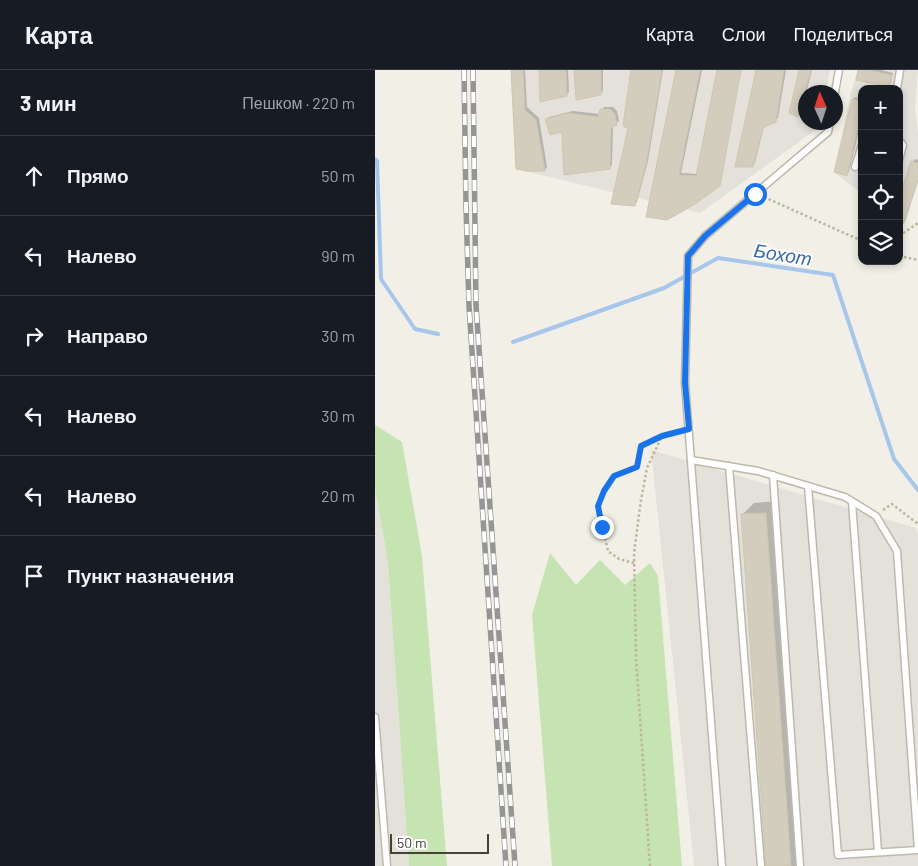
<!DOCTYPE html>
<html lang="ru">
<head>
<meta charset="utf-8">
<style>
	:root { --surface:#171b24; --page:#20242c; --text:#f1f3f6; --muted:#9ea1a6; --line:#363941 }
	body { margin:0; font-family:Barlow,sans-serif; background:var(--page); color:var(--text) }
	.controls { position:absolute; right:15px; top:15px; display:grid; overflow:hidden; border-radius:10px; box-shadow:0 2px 8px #0003 }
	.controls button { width:45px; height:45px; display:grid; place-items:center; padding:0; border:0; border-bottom:1px solid var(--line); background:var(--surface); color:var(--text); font:25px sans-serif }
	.compass { position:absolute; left:423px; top:15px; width:45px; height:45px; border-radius:50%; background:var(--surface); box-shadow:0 2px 8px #0003; rotate:357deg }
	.scale { position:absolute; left:15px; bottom:12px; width:99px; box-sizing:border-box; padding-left:5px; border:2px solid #444136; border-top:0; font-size:14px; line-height:18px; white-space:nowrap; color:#444136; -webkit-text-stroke:4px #fff; paint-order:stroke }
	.stop { position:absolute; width:15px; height:15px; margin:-11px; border:4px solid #1a73e8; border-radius:50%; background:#fff }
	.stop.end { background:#1a73e8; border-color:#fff; box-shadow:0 1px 5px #0008 }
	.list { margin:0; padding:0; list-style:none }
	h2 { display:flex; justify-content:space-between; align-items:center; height:65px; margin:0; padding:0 20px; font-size:21px }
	h2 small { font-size:16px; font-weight:400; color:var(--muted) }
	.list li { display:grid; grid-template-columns:32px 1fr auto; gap:15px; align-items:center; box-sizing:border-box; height:80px; padding:0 20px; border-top:1px solid var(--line) }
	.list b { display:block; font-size:19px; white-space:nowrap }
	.list em { font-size:16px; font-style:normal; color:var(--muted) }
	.icon { flex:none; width:28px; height:28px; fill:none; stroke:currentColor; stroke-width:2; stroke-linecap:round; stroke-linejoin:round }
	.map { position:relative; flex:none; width:543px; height:796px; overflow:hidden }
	header { display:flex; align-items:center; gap:30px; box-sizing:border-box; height:70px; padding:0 25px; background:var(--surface); border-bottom:1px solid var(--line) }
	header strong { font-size:24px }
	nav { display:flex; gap:28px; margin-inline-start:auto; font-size:18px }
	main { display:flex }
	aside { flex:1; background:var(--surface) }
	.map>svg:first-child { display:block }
	.industrial { fill:#e4e1db }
	.green { fill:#c6e3b2 }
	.shadow { fill:#0003 }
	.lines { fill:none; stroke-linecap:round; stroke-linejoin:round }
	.stream { stroke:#a7c6eb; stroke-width:4 }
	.building { fill:#d3cdbd; stroke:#cdc6b0 }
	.lane-casing { stroke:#bdb9aa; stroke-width:9 }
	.path { stroke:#bdb69c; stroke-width:2.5; stroke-dasharray:2.5 2.5; stroke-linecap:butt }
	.lane { stroke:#fff; stroke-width:6 }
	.rail-casing { stroke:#959595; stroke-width:5.5 }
	.rail { stroke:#fff; stroke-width:4; stroke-dasharray:11; stroke-linecap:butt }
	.route { stroke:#1a73e8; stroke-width:6 }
	.labels { text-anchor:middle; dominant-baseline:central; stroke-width:4; stroke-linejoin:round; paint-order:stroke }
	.water-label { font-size:19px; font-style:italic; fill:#3769a8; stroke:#fff }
</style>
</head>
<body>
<header>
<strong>Карта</strong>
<nav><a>Карта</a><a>Слои</a><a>Поделиться</a></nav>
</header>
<main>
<aside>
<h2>3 мин<small>Пешком · 220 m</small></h2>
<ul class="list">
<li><svg class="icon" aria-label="ahead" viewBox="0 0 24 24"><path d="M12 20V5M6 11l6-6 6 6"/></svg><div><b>Прямо</b></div><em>50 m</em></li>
<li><svg class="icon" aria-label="left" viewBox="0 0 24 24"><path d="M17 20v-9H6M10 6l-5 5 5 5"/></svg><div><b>Налево</b></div><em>90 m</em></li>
<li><svg class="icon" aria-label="right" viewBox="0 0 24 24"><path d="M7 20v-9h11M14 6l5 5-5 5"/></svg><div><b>Направо</b></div><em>30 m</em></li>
<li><svg class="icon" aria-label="left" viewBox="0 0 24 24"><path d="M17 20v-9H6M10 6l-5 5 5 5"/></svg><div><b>Налево</b></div><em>30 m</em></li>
<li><svg class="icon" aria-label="left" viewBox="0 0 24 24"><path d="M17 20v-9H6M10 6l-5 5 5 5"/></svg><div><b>Налево</b></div><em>20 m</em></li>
<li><svg class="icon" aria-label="arrive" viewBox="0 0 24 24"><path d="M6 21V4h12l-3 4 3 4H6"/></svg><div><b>Пункт назначения</b></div></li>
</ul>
</aside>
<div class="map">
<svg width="543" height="796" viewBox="0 0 543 796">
	<rect width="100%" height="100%" fill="#f2f0e6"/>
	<!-- industrial -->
	<g class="industrial">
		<polygon points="136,0 455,0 451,22 430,22 430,52 446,53 446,56 325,143 141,99"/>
		<polygon points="483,0 543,0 540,40 543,62 543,109 529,153 524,152 524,19 487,19 487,124 459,102 475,25"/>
		<polygon points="276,380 541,458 543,464 543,796 319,796"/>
		<polygon points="0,417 13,493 34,796 0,796"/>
	</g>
	<!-- green -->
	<g class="green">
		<polygon points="0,355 27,372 47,486 72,796 34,796 13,493 0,417"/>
		<polygon points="175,483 201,515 225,490 250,515 275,493 283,506 307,796 177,796 157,545"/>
	</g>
	<!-- shadow -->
	<g class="shadow">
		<polygon points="137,0 150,0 152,37 164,48 172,97 170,100 152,100"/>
		<polygon points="165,0 193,0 194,22 191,25"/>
		<polygon points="201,0 228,0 228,21 225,24"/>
		<polygon points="258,0 288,0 273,91 262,132 259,135"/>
		<polygon points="303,0 327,0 306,103 323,104 343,0 364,0 344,115 292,148"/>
		<polygon points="383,0 411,0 403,48 389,56 380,93 377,95"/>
		<polygon points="426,0 437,0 426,43 423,46"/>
		<polygon points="484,0 506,0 518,3 516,13 514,15"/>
		<polygon points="480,27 487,29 487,47 474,102 471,104 478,29"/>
		<polygon points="229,37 238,37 242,41 244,51 238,56 237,95 234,98 189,60 172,49 174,47 198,41 225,44"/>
		<polygon points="540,89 543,90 543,111 531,149 528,152 537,92"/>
		<polygon points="403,431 428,796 392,796 367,445 379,433"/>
	</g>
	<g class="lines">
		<!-- stream -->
		<g class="stream">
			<polyline points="0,89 2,91 6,209 40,259 63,264"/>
			<polyline points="138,272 289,218 343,188 458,205 519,389 543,420"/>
		</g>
	</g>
	<!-- building -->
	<g class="building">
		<polygon points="136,0 148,0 150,40 161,50 170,101 152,101 141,99"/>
		<polygon points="164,0 191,0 192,26 165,32"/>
		<polygon points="199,0 226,0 226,25 201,30"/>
		<polygon points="256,0 287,0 271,95 260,136 236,134 253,59 248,55"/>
		<polygon points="301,0 325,0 304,105 321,106 342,0 366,0 345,116 320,134 292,150 271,147"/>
		<polygon points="381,0 409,0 401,52 388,58 378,97 360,97"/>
		<polygon points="424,0 436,0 423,47 414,43"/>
		<polygon points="483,0 493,0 517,5 514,17 481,10"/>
		<polygon points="477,29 487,31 487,42 472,106 459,102"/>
		<polygon points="225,39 235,39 240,44 242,55 236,58 235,99 189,105 187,62 175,65 170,49 194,43 223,47"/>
		<polygon points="536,91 543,93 543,109 529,153 524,152 524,128"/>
		<polygon points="391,443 416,796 391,796 366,444"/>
	</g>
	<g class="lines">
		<defs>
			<g id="lane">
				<polyline points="522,19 525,0"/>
				<polyline points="460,22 464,0"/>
				<polyline points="524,70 528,75 524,90"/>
				<polyline points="480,97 487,75"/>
				<polyline points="316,390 383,401 470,427 501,446 522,481 543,780 463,785 433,416"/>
				<polyline points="354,396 386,796"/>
				<polyline points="398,405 425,796"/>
				<polyline points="477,432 503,782"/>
				<polyline points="0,647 12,796"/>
				<polyline points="347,796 310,313 313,186 330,166 453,62 455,52"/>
			</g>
		</defs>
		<!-- lane casing -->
		<use href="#lane" class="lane-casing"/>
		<!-- path -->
		<g class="path">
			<polyline points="389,127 487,171"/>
			<polyline points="524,166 543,153"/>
			<polyline points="524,186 543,190"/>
			<polyline points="508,440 517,434 543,454"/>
			<polyline points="259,493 244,489 233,481 223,436 229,421 239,406 262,397 266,375 286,366"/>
			<polyline points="275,796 261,587 259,483 266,430 272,398 287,366 305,361"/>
		</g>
		<!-- lane -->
		<use href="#lane" class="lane"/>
		<defs>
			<g id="rail">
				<polyline points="89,0 91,136 94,236 131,796"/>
				<polyline points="98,0 101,235 140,796"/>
			</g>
		</defs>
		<!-- rail casing -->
		<use href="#rail" class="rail-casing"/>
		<!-- rail -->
		<use href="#rail" class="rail"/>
	</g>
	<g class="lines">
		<!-- route -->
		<polyline class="route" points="227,457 223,436 229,421 239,406 262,397 266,376 287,366 314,359 310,313 313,186 330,166 380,124"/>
	</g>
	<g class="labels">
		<!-- water labels -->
		<g class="water-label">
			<text transform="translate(408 184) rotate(9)">Бохот</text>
		</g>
	</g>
</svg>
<div class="controls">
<button>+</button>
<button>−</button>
<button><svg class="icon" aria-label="locate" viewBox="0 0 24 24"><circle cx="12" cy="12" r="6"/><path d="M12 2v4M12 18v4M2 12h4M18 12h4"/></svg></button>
<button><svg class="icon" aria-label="layers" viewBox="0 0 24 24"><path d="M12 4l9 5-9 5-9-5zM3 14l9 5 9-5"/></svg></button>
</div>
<svg class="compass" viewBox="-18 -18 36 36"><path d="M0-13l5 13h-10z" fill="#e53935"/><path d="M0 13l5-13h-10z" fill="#9ea1a6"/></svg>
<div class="scale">50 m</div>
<div class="stop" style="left:380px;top:124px"></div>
<div class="stop end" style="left:227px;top:457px"></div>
</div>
</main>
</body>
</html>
